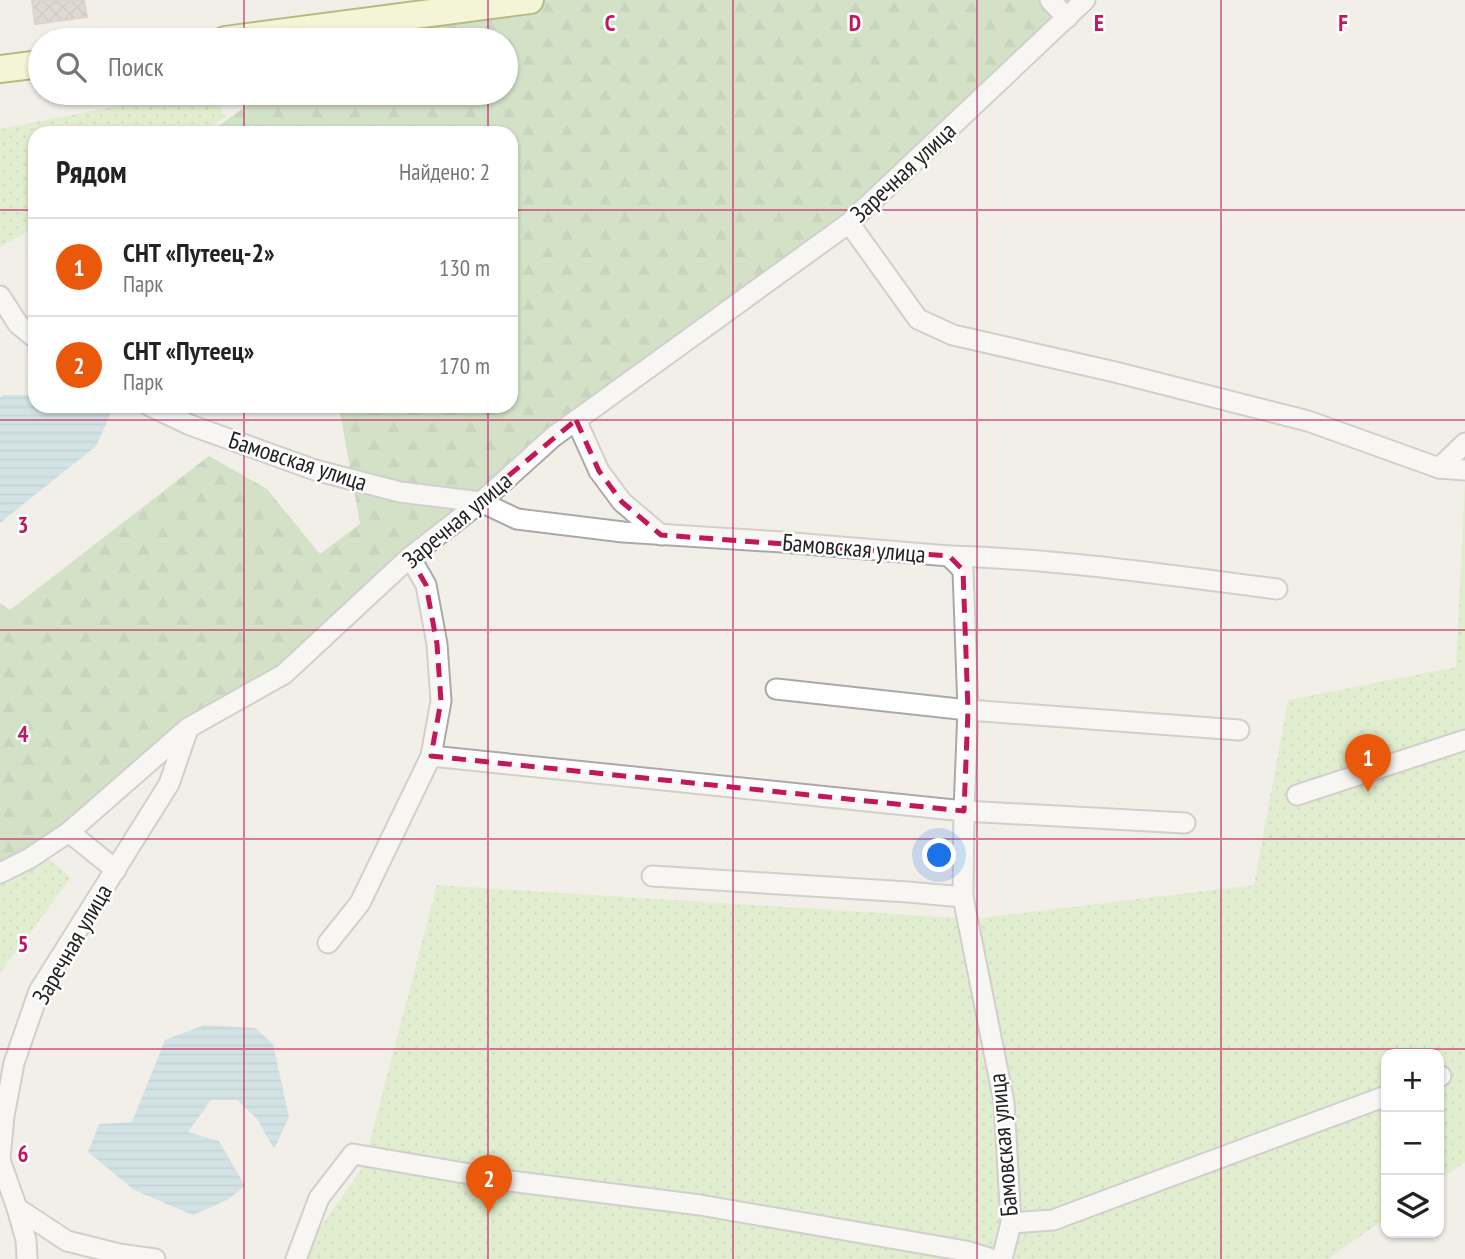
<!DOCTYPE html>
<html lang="ru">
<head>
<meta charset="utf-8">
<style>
	:root { --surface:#fff; --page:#f2f2f2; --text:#222; --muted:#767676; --line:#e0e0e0; --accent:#ea580c }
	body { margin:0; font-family:"PT Sans Narrow",sans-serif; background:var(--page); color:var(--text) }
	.controls { position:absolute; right:21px; bottom:21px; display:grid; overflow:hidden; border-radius:14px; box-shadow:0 2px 5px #0004 }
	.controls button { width:63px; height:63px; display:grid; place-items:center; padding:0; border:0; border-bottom:2px solid var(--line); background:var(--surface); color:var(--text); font:35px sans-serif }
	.you { position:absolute; left:940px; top:856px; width:24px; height:24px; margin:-18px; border:5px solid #fff; border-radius:50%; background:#1a73e8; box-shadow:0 0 0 10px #1a73e833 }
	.badge { display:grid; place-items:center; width:46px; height:46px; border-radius:50%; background:var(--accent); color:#fff; font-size:23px; font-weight:700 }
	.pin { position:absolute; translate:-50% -58px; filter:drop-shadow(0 2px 4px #0008) }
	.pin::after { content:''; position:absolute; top:37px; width:24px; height:21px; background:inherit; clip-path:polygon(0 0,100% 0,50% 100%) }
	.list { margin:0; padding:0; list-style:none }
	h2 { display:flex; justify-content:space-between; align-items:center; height:91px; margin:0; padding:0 28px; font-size:30px }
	h2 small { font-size:23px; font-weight:400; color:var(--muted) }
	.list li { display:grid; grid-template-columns:46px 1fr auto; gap:21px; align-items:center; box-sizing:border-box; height:98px; padding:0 28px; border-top:2px solid var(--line) }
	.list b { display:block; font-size:26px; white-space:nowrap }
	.list p { margin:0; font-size:23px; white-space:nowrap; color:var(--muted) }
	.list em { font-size:23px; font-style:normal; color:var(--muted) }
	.icon { flex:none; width:38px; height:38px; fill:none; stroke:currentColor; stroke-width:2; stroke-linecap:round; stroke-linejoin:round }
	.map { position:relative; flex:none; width:1465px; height:1259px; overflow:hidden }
	.search { position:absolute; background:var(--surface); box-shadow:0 2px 5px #0004; left:28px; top:28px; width:490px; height:77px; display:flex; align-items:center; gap:18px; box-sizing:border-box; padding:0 24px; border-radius:38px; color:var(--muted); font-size:26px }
	.panel { position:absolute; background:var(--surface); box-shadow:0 2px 5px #0004; left:28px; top:126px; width:490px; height:287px; border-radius:21px }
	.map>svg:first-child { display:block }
	.forest { fill:url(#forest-firs) }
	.garden { fill:url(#garden-dots) }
	.water { fill:url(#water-rules) }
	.building { fill:url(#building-cross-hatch); stroke:#c4b6ab; stroke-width:2 }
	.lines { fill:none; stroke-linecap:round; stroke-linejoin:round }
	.street-casing { stroke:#a9a9a9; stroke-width:23 }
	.secondary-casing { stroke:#707d05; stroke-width:30 }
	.street { stroke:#fff; stroke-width:19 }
	.secondary { stroke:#f7fabf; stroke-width:26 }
	.marked { fill:none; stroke:#c2185b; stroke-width:5; stroke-dasharray:14 9; stroke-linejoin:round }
	.grid { fill:none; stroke:#c2185b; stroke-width:2; stroke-opacity:0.55 }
	.labels { text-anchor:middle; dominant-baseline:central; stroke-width:5; stroke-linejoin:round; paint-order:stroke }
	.street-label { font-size:24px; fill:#222; stroke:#fff }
	.grid-label { font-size:23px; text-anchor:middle; font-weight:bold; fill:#c2185b; stroke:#fff; stroke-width:5; stroke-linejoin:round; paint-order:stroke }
</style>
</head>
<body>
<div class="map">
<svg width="1465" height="1259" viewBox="0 0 1465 1259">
	<defs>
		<pattern id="forest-firs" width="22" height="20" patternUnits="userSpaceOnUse" patternTransform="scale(1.75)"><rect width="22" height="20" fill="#add19e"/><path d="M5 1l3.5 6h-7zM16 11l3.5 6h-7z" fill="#95b388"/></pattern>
		<pattern id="garden-dots" width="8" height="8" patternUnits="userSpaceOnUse" patternTransform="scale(1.75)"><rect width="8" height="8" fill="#cdebb0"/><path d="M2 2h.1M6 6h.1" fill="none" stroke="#b0c997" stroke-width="1.8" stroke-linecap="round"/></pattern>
		<pattern id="water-rules" width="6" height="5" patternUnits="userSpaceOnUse" patternTransform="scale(1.75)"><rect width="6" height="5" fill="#aad3df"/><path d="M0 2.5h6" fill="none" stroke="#92b5bf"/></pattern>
		<pattern id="building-cross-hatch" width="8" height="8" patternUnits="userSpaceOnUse" patternTransform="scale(1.75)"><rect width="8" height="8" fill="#c7bfb8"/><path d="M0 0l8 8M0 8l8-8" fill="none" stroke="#aba49e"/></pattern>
	</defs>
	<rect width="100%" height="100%" fill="#f2efe9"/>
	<!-- forest -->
	<polygon class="forest" points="530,0 1085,0 849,223 576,420 284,674 188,728 0,873 0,603 10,610 209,456 267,489 320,554 360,524 339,406 511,406 511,133 209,133 264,93 506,93 506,40 298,40"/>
	<!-- garden -->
	<g class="garden">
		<polygon points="184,93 209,93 226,117 198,133 35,133 35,227 0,247 0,129"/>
		<polygon points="1465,482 1465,1162 1439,1180 1439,1054 1386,1054 1386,1218 1328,1259 298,1259 363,1167 437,885 973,919 1254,885 1288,700 1456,667"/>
		<polygon points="45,855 71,878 0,973 0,882"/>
	</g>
	<!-- water -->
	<g class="water">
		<polygon points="3,395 35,395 35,406 114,406 96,446 0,523 0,398"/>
		<polygon points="204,1025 255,1028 273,1044 289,1117 274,1149 257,1119 237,1100 211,1100 188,1132 219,1141 245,1186 227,1200 193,1215 134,1190 88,1152 99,1124 132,1122 165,1040"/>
	</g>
	<!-- building -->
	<polygon class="building" points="32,0 84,0 87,17 35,24"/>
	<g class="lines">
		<defs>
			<g id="street">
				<polyline points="1050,0 1067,18"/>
				<polyline points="849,223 918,319 953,335 1115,372 1308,421 1439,468 1465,470"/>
				<polyline points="0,296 18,324 35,338"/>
				<polyline points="150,406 190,425 315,470 400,492 481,502 517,519 623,532 782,542 949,556 963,570 968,710 964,811 963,897 1004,1102 1011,1223 1002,1259"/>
				<polyline points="576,420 599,471 622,502 661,535"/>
				<polyline points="1439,468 1465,443"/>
				<path d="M949,556C1059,559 1168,575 1277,589"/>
				<polyline points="776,689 968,710 1239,730"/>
				<polyline points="431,756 964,811 1185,823"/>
				<polyline points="1297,795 1465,740"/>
				<polyline points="69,832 116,870"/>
				<polyline points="0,873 30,858 69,832 188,728 284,674 410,557 481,502 553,437 849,223 1085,0"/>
				<polyline points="652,876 908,892 963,897"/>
				<polyline points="328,943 360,903 431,756 441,701 437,644 426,585 410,557"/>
				<polyline points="1439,1077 1441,1076"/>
				<polyline points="0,1158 4,1116 14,1063 39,991 169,784 188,729"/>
				<polyline points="0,1160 17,1208 67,1241 119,1254 155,1259"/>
				<polyline points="17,1208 26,1240 27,1259"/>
				<polyline points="1011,1223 1053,1220 1386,1096"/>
				<polyline points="296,1259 319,1198 353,1154 510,1181 700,1205 966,1251 992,1259"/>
			</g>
			<g id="secondary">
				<polyline points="225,40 530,0"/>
				<polyline points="0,69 40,64"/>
			</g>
		</defs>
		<!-- street casing -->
		<use href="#street" class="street-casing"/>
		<!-- secondary casing -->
		<use href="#secondary" class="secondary-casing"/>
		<!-- street -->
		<use href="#street" class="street"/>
		<!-- secondary -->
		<use href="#secondary" class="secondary"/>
	</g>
	<!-- marked area -->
	<path d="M0 0H1465V1259H0ZM576,420L599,471L622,502L661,535L949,556L963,570L968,710L964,811L431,756L441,701L437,644L426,585L410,557Z" fill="#f2efe9" fill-opacity=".55" fill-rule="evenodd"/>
	<path class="marked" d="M576,420L599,471L622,502L661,535L949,556L963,570L968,710L964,811L431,756L441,701L437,644L426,585L410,557Z"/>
	<!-- grid -->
	<path class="grid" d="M244,0V40M488,0V40M733,0V1259M977,0V1259M1221,0V1259M244,93V133M488,93V133M0,210H35M511,210H1465M244,406V1259M488,406V1259M0,420H1465M0,630H1465M0,839H1465M0,1049H1465"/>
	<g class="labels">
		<!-- street labels -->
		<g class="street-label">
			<text transform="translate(903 172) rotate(-43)">Заречная улица</text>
			<text transform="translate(298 461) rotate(18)">Бамовская улица</text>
			<text transform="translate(457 520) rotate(-40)">Заречная улица</text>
			<text transform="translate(854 548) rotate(5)">Бамовская улица</text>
			<text transform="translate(72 944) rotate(-60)">Заречная улица</text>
			<text transform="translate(1003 1145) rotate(-95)">Бамовская улица</text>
		</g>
	</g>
	<g class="grid-label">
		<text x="610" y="31">C</text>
		<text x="855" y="31">D</text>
		<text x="1099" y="31">E</text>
		<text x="1343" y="31">F</text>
		<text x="23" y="533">3</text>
		<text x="23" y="742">4</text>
		<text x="23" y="952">5</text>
		<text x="23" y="1162">6</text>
	</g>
</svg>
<div class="controls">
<button>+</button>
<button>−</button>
<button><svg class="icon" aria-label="layers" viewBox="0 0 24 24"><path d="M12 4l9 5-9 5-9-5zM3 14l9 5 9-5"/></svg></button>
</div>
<div class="you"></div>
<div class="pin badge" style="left:1368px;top:792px">1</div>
<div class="pin badge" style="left:489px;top:1213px">2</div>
<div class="search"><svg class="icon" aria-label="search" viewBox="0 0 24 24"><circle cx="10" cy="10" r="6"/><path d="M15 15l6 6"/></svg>Поиск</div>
<section class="panel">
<h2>Рядом<small>Найдено: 2</small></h2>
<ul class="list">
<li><span class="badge">1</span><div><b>СНТ «Путеец-2»</b><p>Парк</p></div><em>130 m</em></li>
<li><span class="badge">2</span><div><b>СНТ «Путеец»</b><p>Парк</p></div><em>170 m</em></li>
</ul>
</section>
</div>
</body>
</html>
